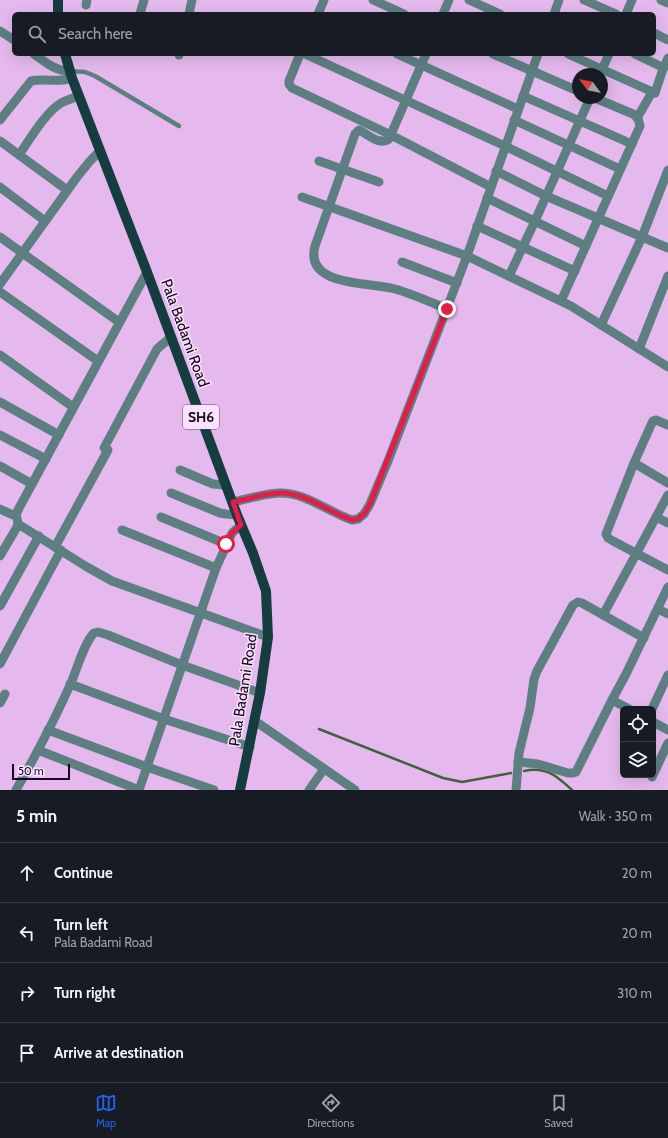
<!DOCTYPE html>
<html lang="en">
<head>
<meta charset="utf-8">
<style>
	:root { --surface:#171b24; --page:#20242c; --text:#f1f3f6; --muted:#9ea1a6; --line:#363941; --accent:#2563eb }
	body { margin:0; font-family:Cabin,sans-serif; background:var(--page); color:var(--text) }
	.controls { position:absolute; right:12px; bottom:12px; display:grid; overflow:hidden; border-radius:6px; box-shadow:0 4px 16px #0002 }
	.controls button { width:36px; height:36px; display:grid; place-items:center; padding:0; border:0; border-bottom:1px solid var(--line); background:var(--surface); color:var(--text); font:20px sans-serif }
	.compass { position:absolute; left:572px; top:68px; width:36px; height:36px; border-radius:50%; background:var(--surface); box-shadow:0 4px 16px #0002; rotate:302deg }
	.scale { position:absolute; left:12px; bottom:10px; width:58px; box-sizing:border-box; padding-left:4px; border:2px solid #17081a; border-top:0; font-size:11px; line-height:14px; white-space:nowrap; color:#17081a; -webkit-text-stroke:3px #f9e2fe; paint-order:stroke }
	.stop { position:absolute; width:12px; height:12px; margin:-9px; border:3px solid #e11d48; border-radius:50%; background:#fff }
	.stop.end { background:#e11d48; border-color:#fff; box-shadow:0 1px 4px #0008 }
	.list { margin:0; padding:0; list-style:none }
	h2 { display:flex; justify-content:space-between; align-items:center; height:52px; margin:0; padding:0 16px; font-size:17px }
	h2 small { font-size:13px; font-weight:400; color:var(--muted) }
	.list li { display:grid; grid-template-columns:26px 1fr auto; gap:12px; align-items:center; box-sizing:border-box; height:60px; padding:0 16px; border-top:1px solid var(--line) }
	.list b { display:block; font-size:15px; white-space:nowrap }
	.list p { margin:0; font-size:13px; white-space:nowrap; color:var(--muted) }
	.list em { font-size:13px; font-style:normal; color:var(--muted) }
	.icon { flex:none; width:22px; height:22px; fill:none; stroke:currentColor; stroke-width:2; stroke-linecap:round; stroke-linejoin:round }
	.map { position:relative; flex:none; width:668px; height:790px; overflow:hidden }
	.search { position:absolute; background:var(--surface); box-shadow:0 4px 16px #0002; left:12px; right:12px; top:12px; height:44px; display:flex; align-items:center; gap:10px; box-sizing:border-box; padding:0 14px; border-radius:6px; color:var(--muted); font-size:15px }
	.sheet { height:292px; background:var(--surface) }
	nav { display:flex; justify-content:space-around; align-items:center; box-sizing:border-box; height:56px; border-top:1px solid var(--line); background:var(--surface); font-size:11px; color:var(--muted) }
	nav a { display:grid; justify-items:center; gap:2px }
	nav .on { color:var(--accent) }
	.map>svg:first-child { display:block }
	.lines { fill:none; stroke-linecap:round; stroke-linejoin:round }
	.stream { stroke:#3f6239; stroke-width:2.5 }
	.service { stroke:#5d7f82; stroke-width:4.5 }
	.minor { stroke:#5d7f82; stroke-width:9 }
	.primary { stroke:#153d40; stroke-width:10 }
	.route { stroke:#e11d48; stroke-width:5 }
	.labels { text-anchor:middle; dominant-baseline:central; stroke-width:3; stroke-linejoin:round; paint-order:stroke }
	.shield { fill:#f9e2fe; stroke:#5b495e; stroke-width:1 }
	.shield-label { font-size:14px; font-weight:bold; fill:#17081a }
	.street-label { font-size:15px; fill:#17081a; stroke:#f9e2fe }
</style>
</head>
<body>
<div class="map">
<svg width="668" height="790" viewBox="0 0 668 790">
	<rect width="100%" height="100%" fill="#e5b9ee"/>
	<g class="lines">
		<!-- stream -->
		<g class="stream">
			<polyline points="319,729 443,778 462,782 511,773"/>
			<path d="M524,771C546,766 557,776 572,790"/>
		</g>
		<!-- service -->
		<polyline class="service" points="70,71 85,72 95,76 179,126"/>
		<!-- minor -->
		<g class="minor">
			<polyline points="373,0 404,14"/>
			<polyline points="469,0 500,14"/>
			<polyline points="584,0 616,14"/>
			<polyline points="661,0 668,3"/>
			<polyline points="86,5 87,0"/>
			<polyline points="140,14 144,0"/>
			<polyline points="189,14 192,0"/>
			<polyline points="318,14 324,0"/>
			<polyline points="443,14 449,0"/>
			<polyline points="554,14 559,0"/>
			<polyline points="626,14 632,0"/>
			<polyline points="0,31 14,40"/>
			<polyline points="654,33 668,40"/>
			<path d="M34,54C45,62 55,71 70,71"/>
			<polyline points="300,54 289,81 289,84 292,88 391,135 491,187"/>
			<polyline points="305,54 505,146 608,196"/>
			<polyline points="397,54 518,109"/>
			<path d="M426,54L389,139C379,146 368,134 359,130L355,134L315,246C304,287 370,282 395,289C413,294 430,302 447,309"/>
			<polyline points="493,54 578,91"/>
			<polyline points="568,54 655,93"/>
			<polyline points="635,54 664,68"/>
			<polyline points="179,55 179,54"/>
			<polyline points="600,74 609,54"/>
			<polyline points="523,96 632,144"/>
			<polyline points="637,118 651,94 655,93 663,69 668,58"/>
			<path d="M0,120L31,81C45,78 59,83 72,78"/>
			<polyline points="514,120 620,169"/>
			<polyline points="0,141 67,190"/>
			<path d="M19,155C30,139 45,113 61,103C67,100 73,98 79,96"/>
			<polyline points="319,161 379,182"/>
			<polyline points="496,171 546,196 668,248"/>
			<polyline points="0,187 45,221"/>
			<polyline points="302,197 467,256 538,54"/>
			<polyline points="487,198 586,246"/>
			<polyline points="477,226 575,271"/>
			<polyline points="0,237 119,322"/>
			<polyline points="402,262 457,283"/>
			<polyline points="509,276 535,221 590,98"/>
			<polyline points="0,284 77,177 90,161 100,151"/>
			<polyline points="0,292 98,361"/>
			<polyline points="561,301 640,126 638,118 633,114 595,98"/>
			<polyline points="601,325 642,237 668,170"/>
			<polyline points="639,349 668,276"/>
			<polyline points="0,355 73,407"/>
			<polyline points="0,402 59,435"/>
			<polyline points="668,425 656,420 653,421 651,425 634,463 606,534 608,538 613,541 668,570"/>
			<polyline points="0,435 46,459"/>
			<polyline points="104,448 157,349 171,337"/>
			<polyline points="634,463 668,483"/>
			<polyline points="0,466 32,484"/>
			<polyline points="180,470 213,484 226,485"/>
			<polyline points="171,493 220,513 226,514 237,515"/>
			<path d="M233,502C248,499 263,494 279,493C305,492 328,512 352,520L358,519L364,514L370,504L388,461L467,256L571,306L668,367"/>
			<polyline points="0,509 13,515 16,515 18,510 147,272"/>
			<polyline points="161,517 226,544"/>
			<polyline points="656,517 668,523"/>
			<polyline points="18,524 87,567 112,581 268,637"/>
			<polyline points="122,530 216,568"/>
			<polyline points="55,547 108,450"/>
			<polyline points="0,556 17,527 18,524 17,518"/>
			<polyline points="0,606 39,536"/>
			<polyline points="658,609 668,614"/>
			<polyline points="603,615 668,495"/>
			<polyline points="0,664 61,550"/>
			<polyline points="70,684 164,719 250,747"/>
			<polyline points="612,700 629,709"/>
			<polyline points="0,703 5,694"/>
			<polyline points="652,709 668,675"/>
			<polyline points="255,721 355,790"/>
			<polyline points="653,722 668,730"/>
			<polyline points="48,730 147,767 214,790"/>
			<polyline points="38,750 139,790"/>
			<polyline points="518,762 538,764 568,773 573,773 576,772 612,700 626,674 668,587"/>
			<polyline points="652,777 668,743"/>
			<path d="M16,790C36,755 55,719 71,683C77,669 84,643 94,633L98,632L108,635L182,665L260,693"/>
			<polyline points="139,790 216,568 232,533 241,525"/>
			<polyline points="309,790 324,769"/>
			<polyline points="516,790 519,753 530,708 534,679 537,671 573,605 578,602 582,603 644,638"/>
		</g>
		<!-- primary -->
		<g class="primary">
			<polyline points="58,0 58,14"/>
			<polyline points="65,54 72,78 147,272 237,515 253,553 266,591 268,637 260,693 240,790"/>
		</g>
	</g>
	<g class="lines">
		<!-- route -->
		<path class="route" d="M226,544L232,533L241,525L233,502C248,499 263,494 279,493C305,492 328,512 352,520L358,519L364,514L370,504L447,309"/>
	</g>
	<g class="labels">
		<!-- shield labels -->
		<rect class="shield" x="183" y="405" width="36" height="24" rx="3"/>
		<g class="shield-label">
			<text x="201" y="417">SH6</text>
		</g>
		<!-- street labels -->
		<g class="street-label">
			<text transform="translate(185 333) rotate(70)">Pala Badami Road</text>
			<text transform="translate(243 690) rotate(-81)">Pala Badami Road</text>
		</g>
	</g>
</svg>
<div class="controls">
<button><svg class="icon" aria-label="locate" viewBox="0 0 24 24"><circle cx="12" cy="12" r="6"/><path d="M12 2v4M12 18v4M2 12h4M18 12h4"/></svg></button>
<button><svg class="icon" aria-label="layers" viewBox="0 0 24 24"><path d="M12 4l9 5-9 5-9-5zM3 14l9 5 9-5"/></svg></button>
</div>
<svg class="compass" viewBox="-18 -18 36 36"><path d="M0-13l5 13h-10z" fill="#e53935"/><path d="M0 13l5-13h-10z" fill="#9ea1a6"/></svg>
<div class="scale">50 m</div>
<div class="stop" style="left:226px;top:544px"></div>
<div class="stop end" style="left:447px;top:309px"></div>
<div class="search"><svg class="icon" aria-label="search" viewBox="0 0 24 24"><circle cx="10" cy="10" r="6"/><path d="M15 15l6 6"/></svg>Search here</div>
</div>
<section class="sheet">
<h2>5 min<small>Walk · 350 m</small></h2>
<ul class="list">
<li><svg class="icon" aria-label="ahead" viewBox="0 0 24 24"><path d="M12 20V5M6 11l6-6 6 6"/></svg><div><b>Continue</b></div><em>20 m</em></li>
<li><svg class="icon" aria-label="left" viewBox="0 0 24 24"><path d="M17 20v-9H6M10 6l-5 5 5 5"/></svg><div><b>Turn left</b><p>Pala Badami Road</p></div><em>20 m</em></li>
<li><svg class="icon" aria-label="right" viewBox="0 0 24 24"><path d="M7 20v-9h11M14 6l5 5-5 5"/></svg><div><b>Turn right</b></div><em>310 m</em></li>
<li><svg class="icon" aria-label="arrive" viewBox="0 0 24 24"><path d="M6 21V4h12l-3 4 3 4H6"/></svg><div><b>Arrive at destination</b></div></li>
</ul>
</section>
<nav>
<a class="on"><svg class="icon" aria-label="map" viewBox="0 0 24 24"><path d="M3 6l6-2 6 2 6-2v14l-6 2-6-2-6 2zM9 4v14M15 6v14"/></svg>Map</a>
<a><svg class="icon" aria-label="directions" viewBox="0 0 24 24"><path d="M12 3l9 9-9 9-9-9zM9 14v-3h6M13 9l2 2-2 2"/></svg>Directions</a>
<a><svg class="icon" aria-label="saved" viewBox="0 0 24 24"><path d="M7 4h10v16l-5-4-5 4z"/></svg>Saved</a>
</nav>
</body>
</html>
